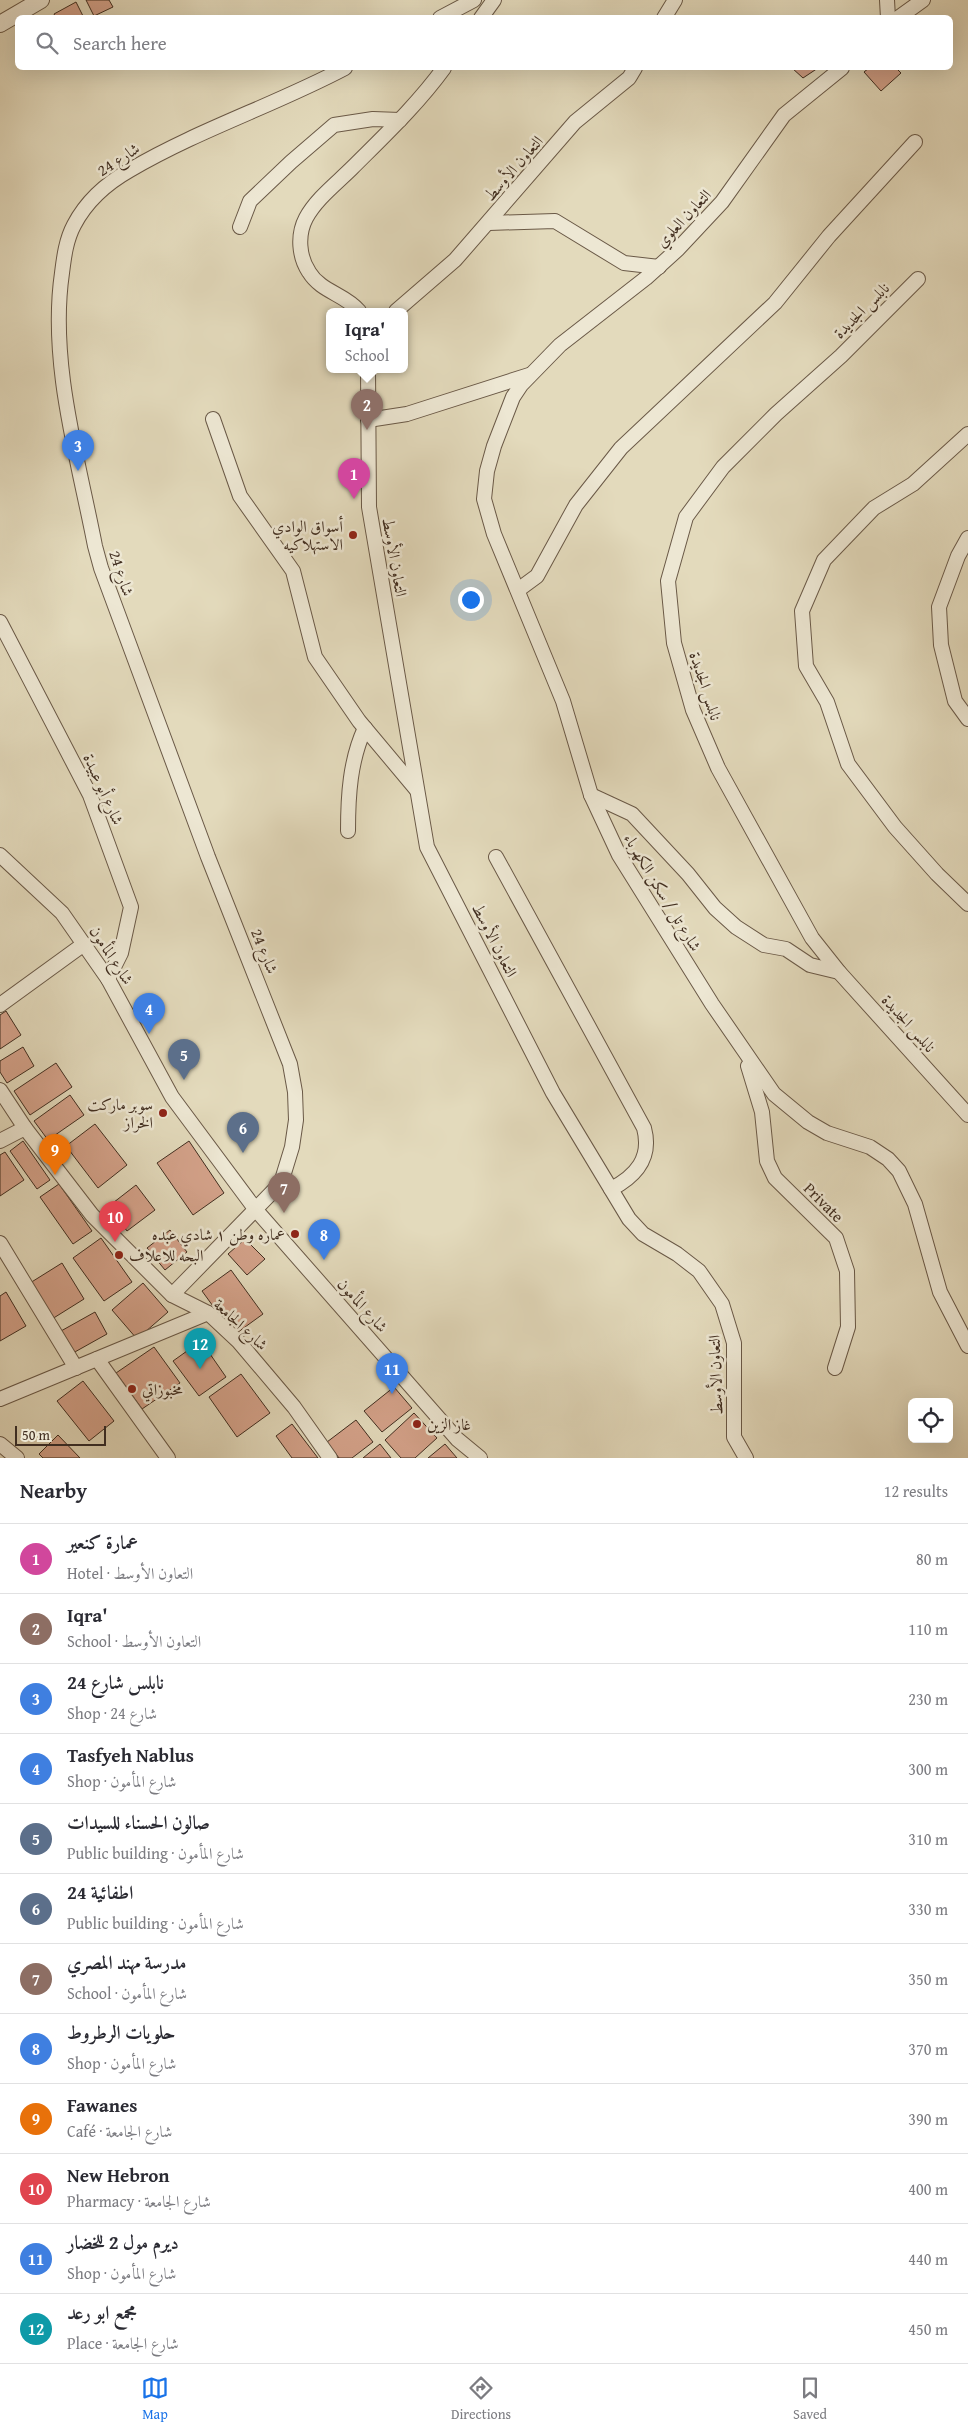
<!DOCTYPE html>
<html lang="en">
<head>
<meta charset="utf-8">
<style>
	:root { --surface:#fff; --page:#f7f7f7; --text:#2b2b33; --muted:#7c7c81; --line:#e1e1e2; --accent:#1a73e8 }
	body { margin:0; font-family:"Gentium Book Plus",Amiri,serif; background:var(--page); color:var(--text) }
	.controls { position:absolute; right:15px; bottom:15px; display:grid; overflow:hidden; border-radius:8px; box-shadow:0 5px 20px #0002 }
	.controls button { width:45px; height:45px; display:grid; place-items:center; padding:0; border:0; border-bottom:1px solid var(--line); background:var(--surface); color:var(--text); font:25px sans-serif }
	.scale { position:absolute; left:15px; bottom:12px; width:91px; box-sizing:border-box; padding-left:5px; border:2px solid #412e20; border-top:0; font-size:14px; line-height:18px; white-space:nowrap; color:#412e20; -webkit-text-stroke:4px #ede7d3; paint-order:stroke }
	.you { position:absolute; left:470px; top:599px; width:18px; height:18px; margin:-12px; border:4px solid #fff; border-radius:50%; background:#1a73e8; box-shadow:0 0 0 8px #1a73e833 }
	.badge { display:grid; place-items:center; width:32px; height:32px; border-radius:50%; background:var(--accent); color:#fff; font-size:16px; font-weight:700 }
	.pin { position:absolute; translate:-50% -41px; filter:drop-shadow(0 1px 2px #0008) }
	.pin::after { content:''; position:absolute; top:26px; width:18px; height:15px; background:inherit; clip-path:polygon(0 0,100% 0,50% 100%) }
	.popup { position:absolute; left:326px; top:308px; width:82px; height:65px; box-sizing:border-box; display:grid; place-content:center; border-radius:8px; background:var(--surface); filter:drop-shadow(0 1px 4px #0005); font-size:16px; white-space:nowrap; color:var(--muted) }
	.popup b { font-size:19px; color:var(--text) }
	.popup::after { content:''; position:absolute; left:50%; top:100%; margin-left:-10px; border:10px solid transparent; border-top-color:var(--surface) }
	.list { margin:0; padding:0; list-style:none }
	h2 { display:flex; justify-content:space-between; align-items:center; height:65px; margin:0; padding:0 20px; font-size:21px }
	h2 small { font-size:16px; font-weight:400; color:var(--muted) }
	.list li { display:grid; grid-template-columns:32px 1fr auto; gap:15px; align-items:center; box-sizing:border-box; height:70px; padding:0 20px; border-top:1px solid var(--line) }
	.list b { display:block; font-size:19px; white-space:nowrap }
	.list p { margin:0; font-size:16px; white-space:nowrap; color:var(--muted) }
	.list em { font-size:16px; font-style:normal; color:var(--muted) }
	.icon { flex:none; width:28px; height:28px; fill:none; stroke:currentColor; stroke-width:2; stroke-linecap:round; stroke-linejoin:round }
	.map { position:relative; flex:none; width:968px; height:1458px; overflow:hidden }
	.search { position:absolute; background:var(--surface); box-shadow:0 5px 20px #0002; left:15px; right:15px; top:15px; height:55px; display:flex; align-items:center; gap:12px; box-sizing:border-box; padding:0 18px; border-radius:8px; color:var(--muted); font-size:19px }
	.sheet { height:905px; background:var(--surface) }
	nav { display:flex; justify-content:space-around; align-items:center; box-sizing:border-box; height:70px; border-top:1px solid var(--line); background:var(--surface); font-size:14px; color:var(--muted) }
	nav a { display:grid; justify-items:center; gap:2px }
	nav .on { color:var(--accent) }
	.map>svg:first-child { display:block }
	.building { fill:#d4a28a; stroke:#412e20 }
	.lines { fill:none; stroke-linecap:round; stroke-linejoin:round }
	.minor-casing { stroke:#6a5947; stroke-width:16 }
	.tertiary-casing { stroke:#6a5947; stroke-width:18 }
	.minor { stroke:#ede7d3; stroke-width:14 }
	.tertiary { stroke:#ede7d3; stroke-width:16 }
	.poi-dot { fill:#8f2418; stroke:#ede7d3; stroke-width:2 }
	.labels { text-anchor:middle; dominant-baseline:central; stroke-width:5; stroke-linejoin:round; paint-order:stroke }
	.street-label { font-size:16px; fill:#412e20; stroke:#ede7d3 }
	.poi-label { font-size:16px; fill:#412e20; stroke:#ede7d3; text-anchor:end }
</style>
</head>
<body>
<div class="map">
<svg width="968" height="1458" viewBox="0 0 968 1458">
	<rect width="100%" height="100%" fill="#e3dabc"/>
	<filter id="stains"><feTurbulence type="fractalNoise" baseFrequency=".004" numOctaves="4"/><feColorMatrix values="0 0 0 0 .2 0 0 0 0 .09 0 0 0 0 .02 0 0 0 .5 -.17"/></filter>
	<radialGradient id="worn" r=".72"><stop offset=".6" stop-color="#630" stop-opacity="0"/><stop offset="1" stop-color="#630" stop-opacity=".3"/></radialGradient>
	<!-- building -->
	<g class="building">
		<polygon points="86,0 109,0 113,7 94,16"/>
		<polygon points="76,2 84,18 56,18 54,14"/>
		<polygon points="792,68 818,68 803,78"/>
		<polygon points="869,68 896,68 901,73 881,91 864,72"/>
		<polygon points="6,1011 21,1035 0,1049 0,1015"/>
		<polygon points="23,1047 34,1066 7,1083 0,1072 0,1061"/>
		<polygon points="56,1063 72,1087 30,1115 14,1091"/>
		<polygon points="70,1095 84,1115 48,1140 34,1121"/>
		<polygon points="95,1124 127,1165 98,1188 66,1146"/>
		<polygon points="23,1141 50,1180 37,1189 10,1151"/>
		<polygon points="189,1141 224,1193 193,1215 157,1163"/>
		<polygon points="5,1152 24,1180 0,1196 0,1155"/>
		<polygon points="59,1184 92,1231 73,1244 40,1197"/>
		<polygon points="136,1185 155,1210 127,1231 109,1206"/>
		<polygon points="170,1230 187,1252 165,1270 147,1248"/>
		<polygon points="101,1238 132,1282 104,1301 73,1258"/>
		<polygon points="245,1239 265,1259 247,1275 228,1254"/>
		<polygon points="62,1263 84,1299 52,1319 30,1283"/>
		<polygon points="231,1270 263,1314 234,1335 202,1291"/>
		<polygon points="143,1283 168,1312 137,1339 112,1310"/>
		<polygon points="6,1292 26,1326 0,1341 0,1296"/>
		<polygon points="95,1312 107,1334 73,1353 61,1331"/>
		<polygon points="201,1341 226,1377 199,1396 173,1361"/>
		<polygon points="154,1347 180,1383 142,1409 116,1373"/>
		<polygon points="241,1374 270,1413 237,1437 209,1397"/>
		<polygon points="83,1381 114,1421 89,1441 57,1401"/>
		<polygon points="394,1387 412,1408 382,1432 364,1411"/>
		<polygon points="414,1413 437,1438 415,1458 401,1458 385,1440"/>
		<polygon points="356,1420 373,1442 352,1458 339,1458 327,1442"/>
		<polygon points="292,1424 318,1458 292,1458 276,1436"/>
		<polygon points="58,1435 80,1458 43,1458 39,1454"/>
		<polygon points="380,1444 391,1458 363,1458"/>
		<polygon points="445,1444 457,1458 428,1458"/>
	</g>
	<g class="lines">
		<defs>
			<g id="minor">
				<polyline points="887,0 888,18"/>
				<polyline points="440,18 474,0"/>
				<polyline points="481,18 494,0"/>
				<polyline points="664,18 675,0"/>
				<polyline points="898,18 923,0"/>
				<polyline points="842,68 784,115 722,202 678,249 646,278 560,345 521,385 513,397 494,446 487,471 484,499 494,534 563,701 591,795 619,855 712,1004 774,1094 808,1122 827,1133 870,1147 888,1159 899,1171 915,1204 940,1292 968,1346"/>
				<polyline points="489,223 555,221 624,263 659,267"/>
				<polyline points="240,227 250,201 291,162 334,125 373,119 400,120"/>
				<polyline points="918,279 841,356 776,414 723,467 686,517 668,581 674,643 693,710 718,768 812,938 839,972 968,1115"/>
				<path d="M359,311C345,294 321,292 309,272C299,257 297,235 306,218C316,199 337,183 352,168C385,135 417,105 444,68"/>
				<polyline points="396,311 455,260 575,122 629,78 635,68"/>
				<polyline points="368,369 369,507 427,847 553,1093 629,1219 643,1234 677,1254 699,1271 722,1304 734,1343 734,1437 746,1458"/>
				<polyline points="213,419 240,496 293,571 315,657 359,721 416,789"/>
				<polyline points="368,420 407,414 529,375"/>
				<polyline points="968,434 913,484 874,508 824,560 802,611 806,666 827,702 848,764 895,827 937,874 968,904"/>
				<polyline points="968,538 958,556 939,607 941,645 955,701 968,719"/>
				<polyline points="518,590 537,576 576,505 621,448 775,303 829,236 915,142"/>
				<polyline points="0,622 90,795 131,907 121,953 108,979"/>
				<polyline points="591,795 632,814 688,874 715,908 736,927 764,945 786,949 810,965 839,972"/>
				<path d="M348,831C348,796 350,760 365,728"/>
				<polyline points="0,855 62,913 108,979 172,1097 256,1210 457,1439 480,1458"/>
				<path d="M496,857L644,1128C652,1158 636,1176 611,1189"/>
				<polyline points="0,1005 84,944"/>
				<polyline points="748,1066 762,1112 767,1161 775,1178 836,1238 847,1271 848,1327 835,1368"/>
				<polyline points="0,1090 25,1128 92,1215 172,1295 208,1313 239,1342 294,1407 330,1458"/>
				<polyline points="0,1141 25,1128"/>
				<polyline points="0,1243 76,1368"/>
				<path d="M172,1295L281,1183L292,1147L296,1120L295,1092L290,1064L208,857L101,568L95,546C78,458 49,362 62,273C64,257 66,240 74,225C86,202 107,183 130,170C198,130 275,105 345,68"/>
				<polyline points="97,1359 168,1458"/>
				<polyline points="0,1399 208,1313"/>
				<polyline points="0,1444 17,1458"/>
			</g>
			<polyline id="tertiary" points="0,24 41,0"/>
		</defs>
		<!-- minor casing -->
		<use href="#minor" class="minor-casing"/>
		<!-- tertiary casing -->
		<use href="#tertiary" class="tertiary-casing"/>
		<!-- minor -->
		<use href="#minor" class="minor"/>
		<!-- tertiary -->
		<use href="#tertiary" class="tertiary"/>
	</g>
	<!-- markers -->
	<g class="poi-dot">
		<circle cx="353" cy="535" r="5"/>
		<circle cx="163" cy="1113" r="5"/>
		<circle cx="295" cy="1234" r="5"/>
		<circle cx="119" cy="1255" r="5"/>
		<circle cx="132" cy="1389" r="5"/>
		<circle cx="417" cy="1424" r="5"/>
	</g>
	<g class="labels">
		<!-- street labels -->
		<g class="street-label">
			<text transform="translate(118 159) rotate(-33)">شارع 24</text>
			<text transform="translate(513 168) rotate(-49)">التعاون الأوسط</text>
			<text transform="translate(683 218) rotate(-47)">التعاون العلوي</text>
			<text transform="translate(861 310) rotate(-45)">نابلس الجديدة</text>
			<text transform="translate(395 557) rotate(80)">التعاون الأوسط</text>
			<text transform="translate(122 573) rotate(72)">شارع 24</text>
			<text transform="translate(706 686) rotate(72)">نابلس الجديدة</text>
			<text transform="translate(104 789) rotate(66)">شارع أبو عبيدة</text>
			<text transform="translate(663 892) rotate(59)">شارع تل / سكن الكهرباء</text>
			<text transform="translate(495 940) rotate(63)">التعاون الأوسط</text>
			<text transform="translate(265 951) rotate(68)">شارع 24</text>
			<text transform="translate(112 955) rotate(57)">شارع المأمون</text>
			<text transform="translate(909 1023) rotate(48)">نابلس الجديدة</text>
			<text transform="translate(824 1202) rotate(45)">Private</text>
			<text transform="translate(363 1305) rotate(48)">شارع المأمون</text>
			<text transform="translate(241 1324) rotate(43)">شارع الجامعة</text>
			<text transform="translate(715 1375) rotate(-92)">التعاون الأوسط</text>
		</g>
		<!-- poi labels -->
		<g class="poi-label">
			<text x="343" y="526">أسواق الوادي<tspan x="343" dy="18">الاستهلاكيه</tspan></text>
			<text x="153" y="1104">سوبر ماركت<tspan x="153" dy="18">الخراز</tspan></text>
			<text x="285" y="1234">عماره وطن ١ شادي عبده</text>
			<text x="129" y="1255" text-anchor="start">البحه للاعلاف</text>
			<text x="142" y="1389" text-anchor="start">مخبوزاتي</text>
			<text x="427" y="1424" text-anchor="start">غاز الزين</text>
		</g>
	</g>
	<rect width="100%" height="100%" filter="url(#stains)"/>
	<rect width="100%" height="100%" fill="url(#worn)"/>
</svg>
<div class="controls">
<button><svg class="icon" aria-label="locate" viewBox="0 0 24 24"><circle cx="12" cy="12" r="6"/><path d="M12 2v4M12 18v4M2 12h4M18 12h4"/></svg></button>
</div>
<div class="scale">50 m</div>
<div class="you"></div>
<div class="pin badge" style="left:354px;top:499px;background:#d1479c">1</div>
<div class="pin badge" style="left:367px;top:430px;background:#8d6e63">2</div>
<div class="popup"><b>Iqra'</b>School</div>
<div class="pin badge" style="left:78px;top:471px;background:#3f7fe0">3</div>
<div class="pin badge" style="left:149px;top:1034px;background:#3f7fe0">4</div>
<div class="pin badge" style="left:184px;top:1080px;background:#5c6f8a">5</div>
<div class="pin badge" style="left:243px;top:1153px;background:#5c6f8a">6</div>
<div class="pin badge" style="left:284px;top:1213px;background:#8d6e63">7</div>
<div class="pin badge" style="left:324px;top:1260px;background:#3f7fe0">8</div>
<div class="pin badge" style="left:55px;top:1175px;background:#e8710a">9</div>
<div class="pin badge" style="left:115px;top:1242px;background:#e0444e">10</div>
<div class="pin badge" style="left:392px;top:1394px;background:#3f7fe0">11</div>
<div class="pin badge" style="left:200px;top:1369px;background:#0f9aa8">12</div>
<div class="search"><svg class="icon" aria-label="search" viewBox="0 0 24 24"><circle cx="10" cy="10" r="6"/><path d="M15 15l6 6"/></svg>Search here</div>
</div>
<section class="sheet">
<h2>Nearby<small>12 results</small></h2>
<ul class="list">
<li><span class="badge" style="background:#d1479c">1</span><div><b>عمارة كنعير</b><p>Hotel · التعاون الأوسط</p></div><em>80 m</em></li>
<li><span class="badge" style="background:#8d6e63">2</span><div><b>Iqra'</b><p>School · التعاون الأوسط</p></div><em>110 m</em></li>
<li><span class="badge" style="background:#3f7fe0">3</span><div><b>نابلس شارع 24</b><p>Shop · شارع 24</p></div><em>230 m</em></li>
<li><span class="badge" style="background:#3f7fe0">4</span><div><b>Tasfyeh Nablus</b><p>Shop · شارع المأمون</p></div><em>300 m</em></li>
<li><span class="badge" style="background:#5c6f8a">5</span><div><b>صالون الحسناء للسيدات</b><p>Public building · شارع المأمون</p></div><em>310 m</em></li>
<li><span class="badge" style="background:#5c6f8a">6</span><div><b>اطفائية 24</b><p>Public building · شارع المأمون</p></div><em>330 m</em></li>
<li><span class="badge" style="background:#8d6e63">7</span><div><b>مدرسة مهند المصري</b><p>School · شارع المأمون</p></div><em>350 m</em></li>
<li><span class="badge" style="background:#3f7fe0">8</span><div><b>حلويات الرطروط</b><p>Shop · شارع المأمون</p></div><em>370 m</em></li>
<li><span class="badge" style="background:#e8710a">9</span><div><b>Fawanes</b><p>Café · شارع الجامعة</p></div><em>390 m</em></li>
<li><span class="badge" style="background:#e0444e">10</span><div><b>New Hebron</b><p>Pharmacy · شارع الجامعة</p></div><em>400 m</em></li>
<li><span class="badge" style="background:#3f7fe0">11</span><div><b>ديرم مول 2 للخضار</b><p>Shop · شارع المأمون</p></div><em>440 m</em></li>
<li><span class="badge" style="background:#0f9aa8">12</span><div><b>مجمع ابو رعد</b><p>Place · شارع الجامعة</p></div><em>450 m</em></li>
</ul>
</section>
<nav>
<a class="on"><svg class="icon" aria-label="map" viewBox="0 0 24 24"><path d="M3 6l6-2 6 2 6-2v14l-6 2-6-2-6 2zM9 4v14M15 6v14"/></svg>Map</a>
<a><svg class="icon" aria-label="directions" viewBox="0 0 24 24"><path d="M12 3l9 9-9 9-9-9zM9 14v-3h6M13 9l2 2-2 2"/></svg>Directions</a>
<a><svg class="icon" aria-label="saved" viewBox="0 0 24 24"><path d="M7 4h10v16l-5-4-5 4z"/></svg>Saved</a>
</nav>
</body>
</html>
